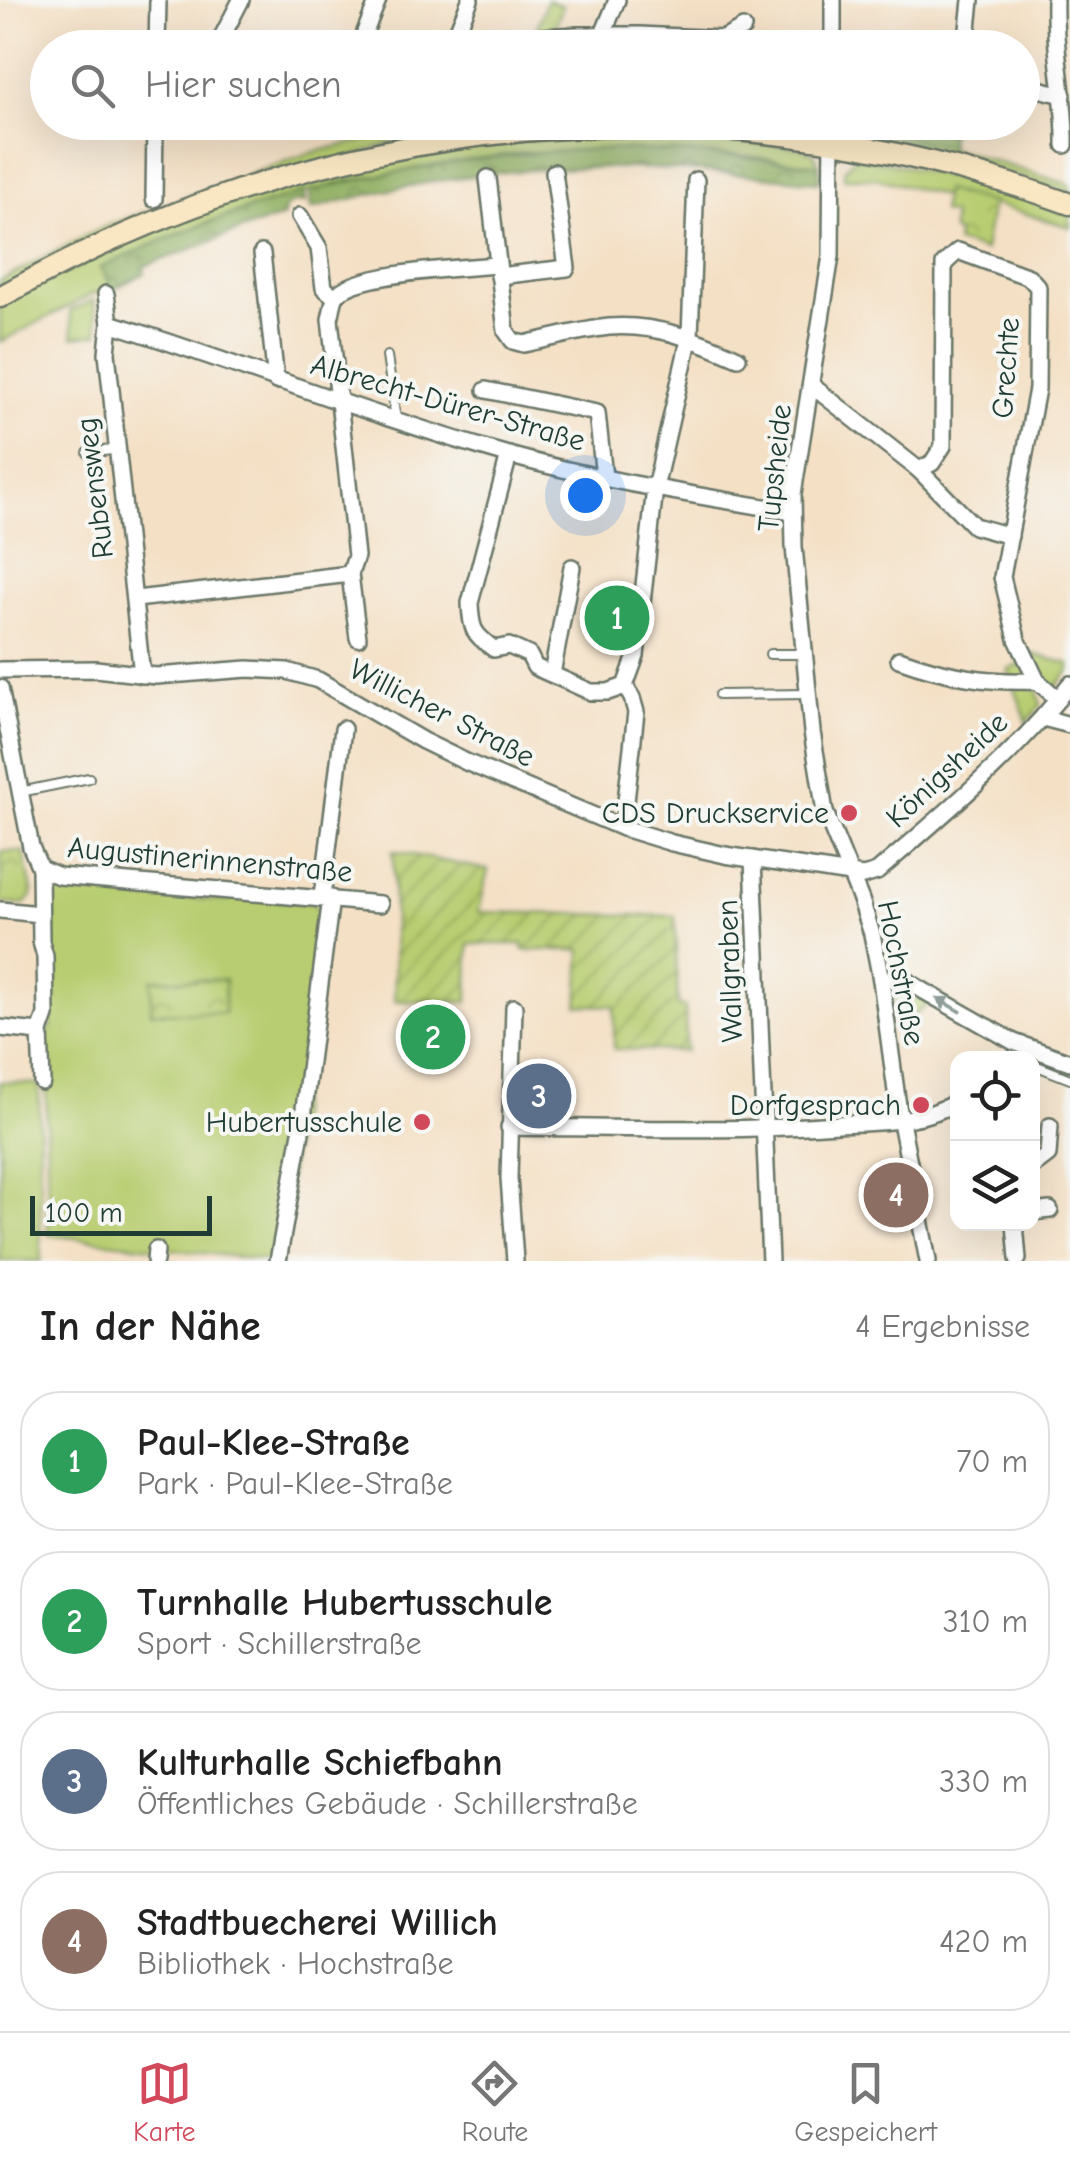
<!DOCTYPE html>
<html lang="de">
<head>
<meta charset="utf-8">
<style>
	:root { --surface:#fff; --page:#f2f2f2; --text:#222; --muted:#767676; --line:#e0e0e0; --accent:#d1495b }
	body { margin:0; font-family:"Comic Neue",sans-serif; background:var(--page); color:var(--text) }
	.controls { position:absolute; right:30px; bottom:30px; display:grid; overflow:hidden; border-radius:20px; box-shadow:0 10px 40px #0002 }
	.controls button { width:90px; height:90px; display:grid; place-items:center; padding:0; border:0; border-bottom:2px solid var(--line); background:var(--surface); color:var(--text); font:50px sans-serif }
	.scale { position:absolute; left:30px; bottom:25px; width:182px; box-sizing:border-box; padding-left:10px; border:5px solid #1f3d34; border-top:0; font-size:28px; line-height:35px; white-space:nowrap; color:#1f3d34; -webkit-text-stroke:8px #f6f6f2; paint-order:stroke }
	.you { position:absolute; left:585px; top:495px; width:35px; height:35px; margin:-25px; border:8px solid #fff; border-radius:50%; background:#1a73e8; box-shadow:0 0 0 15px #1a73e833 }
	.badge { display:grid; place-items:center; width:65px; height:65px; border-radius:50%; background:var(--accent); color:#fff; font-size:32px; font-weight:700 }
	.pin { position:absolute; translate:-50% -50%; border:5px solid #fff; box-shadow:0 2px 10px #0006 }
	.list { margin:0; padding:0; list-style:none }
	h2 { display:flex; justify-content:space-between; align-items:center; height:130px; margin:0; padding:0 40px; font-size:42px }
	h2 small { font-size:32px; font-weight:400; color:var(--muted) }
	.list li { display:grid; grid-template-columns:65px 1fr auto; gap:30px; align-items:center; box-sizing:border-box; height:140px; margin:0 20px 20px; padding:0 20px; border:2px solid var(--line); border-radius:40px }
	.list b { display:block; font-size:38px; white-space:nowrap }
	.list p { margin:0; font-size:32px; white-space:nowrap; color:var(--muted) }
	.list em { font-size:32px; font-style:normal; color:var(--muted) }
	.icon { flex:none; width:55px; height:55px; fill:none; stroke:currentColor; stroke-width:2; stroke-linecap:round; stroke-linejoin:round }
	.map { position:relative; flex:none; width:1070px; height:1261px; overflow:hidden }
	.search { position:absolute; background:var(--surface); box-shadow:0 10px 40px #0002; left:30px; right:30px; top:30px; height:110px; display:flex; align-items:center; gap:25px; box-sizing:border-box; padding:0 35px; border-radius:55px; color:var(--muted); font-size:38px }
	.sheet { height:770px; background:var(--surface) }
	nav { display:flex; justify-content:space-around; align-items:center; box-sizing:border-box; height:140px; border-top:2px solid var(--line); background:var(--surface); font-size:28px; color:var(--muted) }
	nav a { display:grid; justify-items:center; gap:5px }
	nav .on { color:var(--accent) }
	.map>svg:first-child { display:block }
	.grass { fill:#b8cd71; stroke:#6c8552; stroke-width:2.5 }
	.forest { fill:url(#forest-crowns); stroke:#58764c; stroke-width:2.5 }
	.park { fill:url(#park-crowns); stroke:#6c8552; stroke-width:2.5 }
	.garden { fill:url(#garden-furrows); stroke:#6c8552; stroke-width:2.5 }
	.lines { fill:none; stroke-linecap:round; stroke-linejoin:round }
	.lane-casing { stroke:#6a7667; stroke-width:12 }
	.street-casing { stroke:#6a7667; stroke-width:20 }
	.secondary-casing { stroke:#6a7667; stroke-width:25 }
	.lane { stroke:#fff; stroke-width:8 }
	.street { stroke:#fff; stroke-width:15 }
	.secondary { stroke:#f9e7c3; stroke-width:20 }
	.oneway { fill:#8f9e9a }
	.poi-dot { fill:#d1495b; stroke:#f6f6f2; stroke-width:4 }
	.labels { text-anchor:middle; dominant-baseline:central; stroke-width:8; stroke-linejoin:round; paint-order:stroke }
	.street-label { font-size:30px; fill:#1f3d34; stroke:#f6f6f2 }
	.poi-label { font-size:30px; fill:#1f3d34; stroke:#f6f6f2; text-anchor:end }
</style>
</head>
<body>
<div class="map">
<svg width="1070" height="1261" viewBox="0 0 1070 1261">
	<defs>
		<pattern id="forest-crowns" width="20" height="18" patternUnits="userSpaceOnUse" patternTransform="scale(2.5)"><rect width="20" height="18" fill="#92b063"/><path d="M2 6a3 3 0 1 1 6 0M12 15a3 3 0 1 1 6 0" fill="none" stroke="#779052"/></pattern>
		<pattern id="park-crowns" width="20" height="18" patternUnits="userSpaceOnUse" patternTransform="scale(2.5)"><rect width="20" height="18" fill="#b8cd71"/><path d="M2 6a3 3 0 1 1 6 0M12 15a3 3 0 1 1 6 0" fill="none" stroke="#95a85e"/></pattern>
		<pattern id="garden-furrows" width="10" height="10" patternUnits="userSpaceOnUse" patternTransform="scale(2.5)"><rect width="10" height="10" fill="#b8cd71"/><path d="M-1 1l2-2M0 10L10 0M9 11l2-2" fill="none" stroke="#95a85e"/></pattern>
	</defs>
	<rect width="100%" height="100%" fill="#f6f6f2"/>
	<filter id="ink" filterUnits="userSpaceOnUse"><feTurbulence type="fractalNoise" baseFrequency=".01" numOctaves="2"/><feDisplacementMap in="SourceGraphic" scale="20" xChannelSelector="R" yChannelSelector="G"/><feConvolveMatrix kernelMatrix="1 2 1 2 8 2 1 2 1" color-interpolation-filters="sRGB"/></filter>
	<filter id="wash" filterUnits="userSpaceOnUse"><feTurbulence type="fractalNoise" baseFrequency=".0048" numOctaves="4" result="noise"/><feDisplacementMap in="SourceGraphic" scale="40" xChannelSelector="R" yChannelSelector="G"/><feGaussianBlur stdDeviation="2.25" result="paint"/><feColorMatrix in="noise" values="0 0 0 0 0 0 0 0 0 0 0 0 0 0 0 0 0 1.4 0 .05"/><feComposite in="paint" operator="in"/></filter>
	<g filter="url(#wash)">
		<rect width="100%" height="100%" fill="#f4e0c5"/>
		<!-- grass -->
		<g class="grass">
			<polygon points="547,0 563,6 554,29 536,30"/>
			<polygon points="490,123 524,123 396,141 0,288 0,281 99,229 306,154 378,137"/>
			<polygon points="845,123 848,123 854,128 949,147 1070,185 1070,193 955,156 852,132"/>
			<polygon points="648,134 799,147 814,153 819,165 741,155 526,152 455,162 351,180 246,209 179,233 100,268 113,289 93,294 0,342 0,305 38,284 189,216 330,171 511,140"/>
			<path d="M856,156C929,170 1001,188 1070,214V227L945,190L943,196L876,178H844V170Z"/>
			<polygon points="94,300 98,334 73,337 70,311"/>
			<polygon points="604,592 626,597 625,602 635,605 632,643 594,634"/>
			<polygon points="1032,654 1070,664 1070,670 1057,686 1048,685 1033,662"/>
			<polygon points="1022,664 1036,688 1041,705 1027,722 1008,669"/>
			<polygon points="44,878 59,885 145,891 149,895 228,901 233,897 313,903 322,914 287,1192 277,1190 273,1206 279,1216 273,1261 48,1235 45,1033 51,1028 51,947 44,946"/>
			<polygon points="902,991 907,991 929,1003 915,1015 897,1020 895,997"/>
			<polygon points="0,1082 39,1084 41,1261 0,1261"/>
		</g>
		<!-- forest -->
		<g class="forest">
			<polygon points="863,123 951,123 949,147 863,130"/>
			<path d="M597,149C672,150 745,156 819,165L820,180L817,182C722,171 625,163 529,170C456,175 381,190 311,209L310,191C404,167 500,153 597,149Z"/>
			<path d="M304,192L305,203C294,200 283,204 283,217L252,226L143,267L145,273L113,289L100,268C165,236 234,213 304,192Z"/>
		</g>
		<!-- park -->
		<g class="park">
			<polygon points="944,190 992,203 984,251 965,244 956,243 957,234 952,232 952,214 941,212"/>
			<polygon points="606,600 634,606 629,636 600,630"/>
			<polygon points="2,851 24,852 33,895 24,905 0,903"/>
			<polygon points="152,979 225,980 224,1013 151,1012"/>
		</g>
		<!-- garden -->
		<polygon class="garden" points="393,851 488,870 479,912 675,916 678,1006 685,1007 686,1051 614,1049 614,1006 578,1005 581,950 524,950 523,944 469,944 468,1002 395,1001"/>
	</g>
	<g filter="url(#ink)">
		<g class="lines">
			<defs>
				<g id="lane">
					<polyline points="387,356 396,420"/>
					<polyline points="88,453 119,449"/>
					<polyline points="770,654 805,654"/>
					<polyline points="719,695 808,694"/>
					<polyline points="20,792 89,778"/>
					<polyline points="1012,1055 1020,1058"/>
					<polyline points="1032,1064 1070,1079"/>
				</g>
				<g id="street">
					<polyline points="833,0 833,48"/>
					<path d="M1055,0C1053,49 1066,96 1065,145"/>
					<polyline points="603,34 617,0"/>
					<polyline points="451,46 470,0"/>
					<polyline points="157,48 158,0"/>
					<polyline points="221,48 223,35 241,0"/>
					<polyline points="365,48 365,32 378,0"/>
					<polyline points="440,48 526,38 577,35 640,35 723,39 743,28"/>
					<polyline points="966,48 971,0"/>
					<polyline points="1022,85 1063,95"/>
					<polyline points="832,122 831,256 793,494 794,547 812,732 825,812 861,900 872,934 881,980 898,1106 928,1261"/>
					<path d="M488,178L506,331L513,341L524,344C552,338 581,330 609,327C654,323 698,340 738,358"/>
					<polyline points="154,199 155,122"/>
					<polyline points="300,216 319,248 324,288 335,297"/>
					<polyline points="262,253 276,381"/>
					<polyline points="499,276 567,268 554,172"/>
					<polyline points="106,294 110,323 107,353 142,675"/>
					<path d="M110,323C243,365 373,417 508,455C601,481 697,495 792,512"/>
					<polyline points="811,385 919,470 974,526 1010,536"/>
					<polyline points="486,390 597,413 604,477"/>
					<path d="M509,455L470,603C471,629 473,634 494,649L509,646L529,655L535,667L591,692H608L625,686L636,656L655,488L690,336L696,180"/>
					<polyline points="919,470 932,463 943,446 944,264 958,251 1029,277 1038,287 1037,389 1002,577 1017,639 1037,681 1058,699"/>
					<polyline points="350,574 358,638"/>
					<path d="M136,599L350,574L356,556L330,319C332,312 333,302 336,296C353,272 465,268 497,265"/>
					<path d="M899,659C946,676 988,683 1037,681"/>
					<path d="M0,670L96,669L156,676L248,669L287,671L318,680L423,741L466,762L623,828L672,843L725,855L863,876L877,872C945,813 1015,755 1070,684"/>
					<polyline points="552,674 572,567"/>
					<polyline points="0,688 31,847 40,868 59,876 380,904"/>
					<polyline points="1043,718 1070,725"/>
					<polyline points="623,828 636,712 632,698 625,686"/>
					<polyline points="753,859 770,1261"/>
					<polyline points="40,868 41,942 45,956 46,1015 40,1032 42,1082"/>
					<polyline points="322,897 343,729"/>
					<polyline points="0,910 40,914"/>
					<polyline points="881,980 901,978 1014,1042 1070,1062"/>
					<polyline points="514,1007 509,1178 515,1261"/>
					<polyline points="0,1028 40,1032"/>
					<path d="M509,1127C619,1128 729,1132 839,1124C879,1122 923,1123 958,1101"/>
					<polyline points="1032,1167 1048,1155 1050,1126"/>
					<polyline points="1032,1212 1050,1210"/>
					<polyline points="1015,1224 1018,1259"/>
					<polyline points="155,1261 156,1250"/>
					<polyline points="278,1261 301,1132 331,898"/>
				</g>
				<path id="secondary" d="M0,297C334,109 709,73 1070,204"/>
			</defs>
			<!-- lane casing -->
			<use href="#lane" class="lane-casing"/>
			<!-- street casing -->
			<use href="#street" class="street-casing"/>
			<!-- secondary casing -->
			<use href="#secondary" class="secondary-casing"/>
			<!-- lane -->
			<use href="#lane" class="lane"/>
			<!-- street -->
			<use href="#street" class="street"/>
			<!-- secondary -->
			<use href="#secondary" class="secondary"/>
		</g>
		<!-- one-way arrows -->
		<defs><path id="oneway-solid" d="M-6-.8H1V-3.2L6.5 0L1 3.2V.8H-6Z" transform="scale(2.5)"/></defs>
		<use class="oneway" href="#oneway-solid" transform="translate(949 1005) rotate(-150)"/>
	</g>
	<!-- markers -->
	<g class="poi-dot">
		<circle cx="849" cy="813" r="10"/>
		<circle cx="921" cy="1105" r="10"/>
		<circle cx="422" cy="1122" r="10"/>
	</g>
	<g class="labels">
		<!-- street labels -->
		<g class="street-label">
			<text transform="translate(1006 368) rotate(-86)">Grechte</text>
			<text transform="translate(448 403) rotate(16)">Albrecht-Dürer-Straße</text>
			<text transform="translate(775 468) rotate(-84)">Tupsheide</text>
			<text transform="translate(95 488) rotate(-97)">Rubensweg</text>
			<text transform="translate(442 713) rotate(27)">Willicher Straße</text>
			<text transform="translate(947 770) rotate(-43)">Königsheide</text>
			<text transform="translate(210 860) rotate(5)">Augustinerinnenstraße</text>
			<text transform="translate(730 971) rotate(-92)">Wallgraben</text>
			<text transform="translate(901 973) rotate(79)">Hochstraße</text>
		</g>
		<!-- poi labels -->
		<g class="poi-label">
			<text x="829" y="813">CDS Druckservice</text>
			<text x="901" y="1105">Dorfgesprach</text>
			<text x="402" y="1122">Hubertusschule</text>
		</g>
	</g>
</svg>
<div class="controls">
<button><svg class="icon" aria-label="locate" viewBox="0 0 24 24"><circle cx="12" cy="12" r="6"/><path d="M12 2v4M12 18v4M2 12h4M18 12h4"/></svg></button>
<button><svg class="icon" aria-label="layers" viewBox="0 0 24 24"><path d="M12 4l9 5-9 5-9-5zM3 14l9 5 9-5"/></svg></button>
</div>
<div class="scale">100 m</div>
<div class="you"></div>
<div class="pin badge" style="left:617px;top:618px;background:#2e9e5b">1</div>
<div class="pin badge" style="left:433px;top:1037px;background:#2e9e5b">2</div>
<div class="pin badge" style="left:539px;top:1096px;background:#5c6f8a">3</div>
<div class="pin badge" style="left:896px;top:1195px;background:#8d6e63">4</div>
<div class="search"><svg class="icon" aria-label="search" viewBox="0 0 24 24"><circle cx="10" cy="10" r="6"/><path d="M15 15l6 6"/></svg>Hier suchen</div>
</div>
<section class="sheet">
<h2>In der Nähe<small>4 Ergebnisse</small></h2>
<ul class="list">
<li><span class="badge" style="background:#2e9e5b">1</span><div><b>Paul-Klee-Straße</b><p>Park · Paul-Klee-Straße</p></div><em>70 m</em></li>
<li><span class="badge" style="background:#2e9e5b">2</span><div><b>Turnhalle Hubertusschule</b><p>Sport · Schillerstraße</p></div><em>310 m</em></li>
<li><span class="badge" style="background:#5c6f8a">3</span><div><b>Kulturhalle Schiefbahn</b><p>Öffentliches Gebäude · Schillerstraße</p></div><em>330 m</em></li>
<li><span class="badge" style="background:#8d6e63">4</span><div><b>Stadtbuecherei Willich</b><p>Bibliothek · Hochstraße</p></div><em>420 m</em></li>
</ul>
</section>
<nav>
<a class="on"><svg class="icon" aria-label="map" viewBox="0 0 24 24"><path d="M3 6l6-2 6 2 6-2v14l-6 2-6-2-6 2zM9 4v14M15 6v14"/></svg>Karte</a>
<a><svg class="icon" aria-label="directions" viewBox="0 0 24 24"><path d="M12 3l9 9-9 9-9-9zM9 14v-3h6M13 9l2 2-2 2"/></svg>Route</a>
<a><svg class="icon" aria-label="saved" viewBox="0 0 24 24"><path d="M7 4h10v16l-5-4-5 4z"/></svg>Gespeichert</a>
</nav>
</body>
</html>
